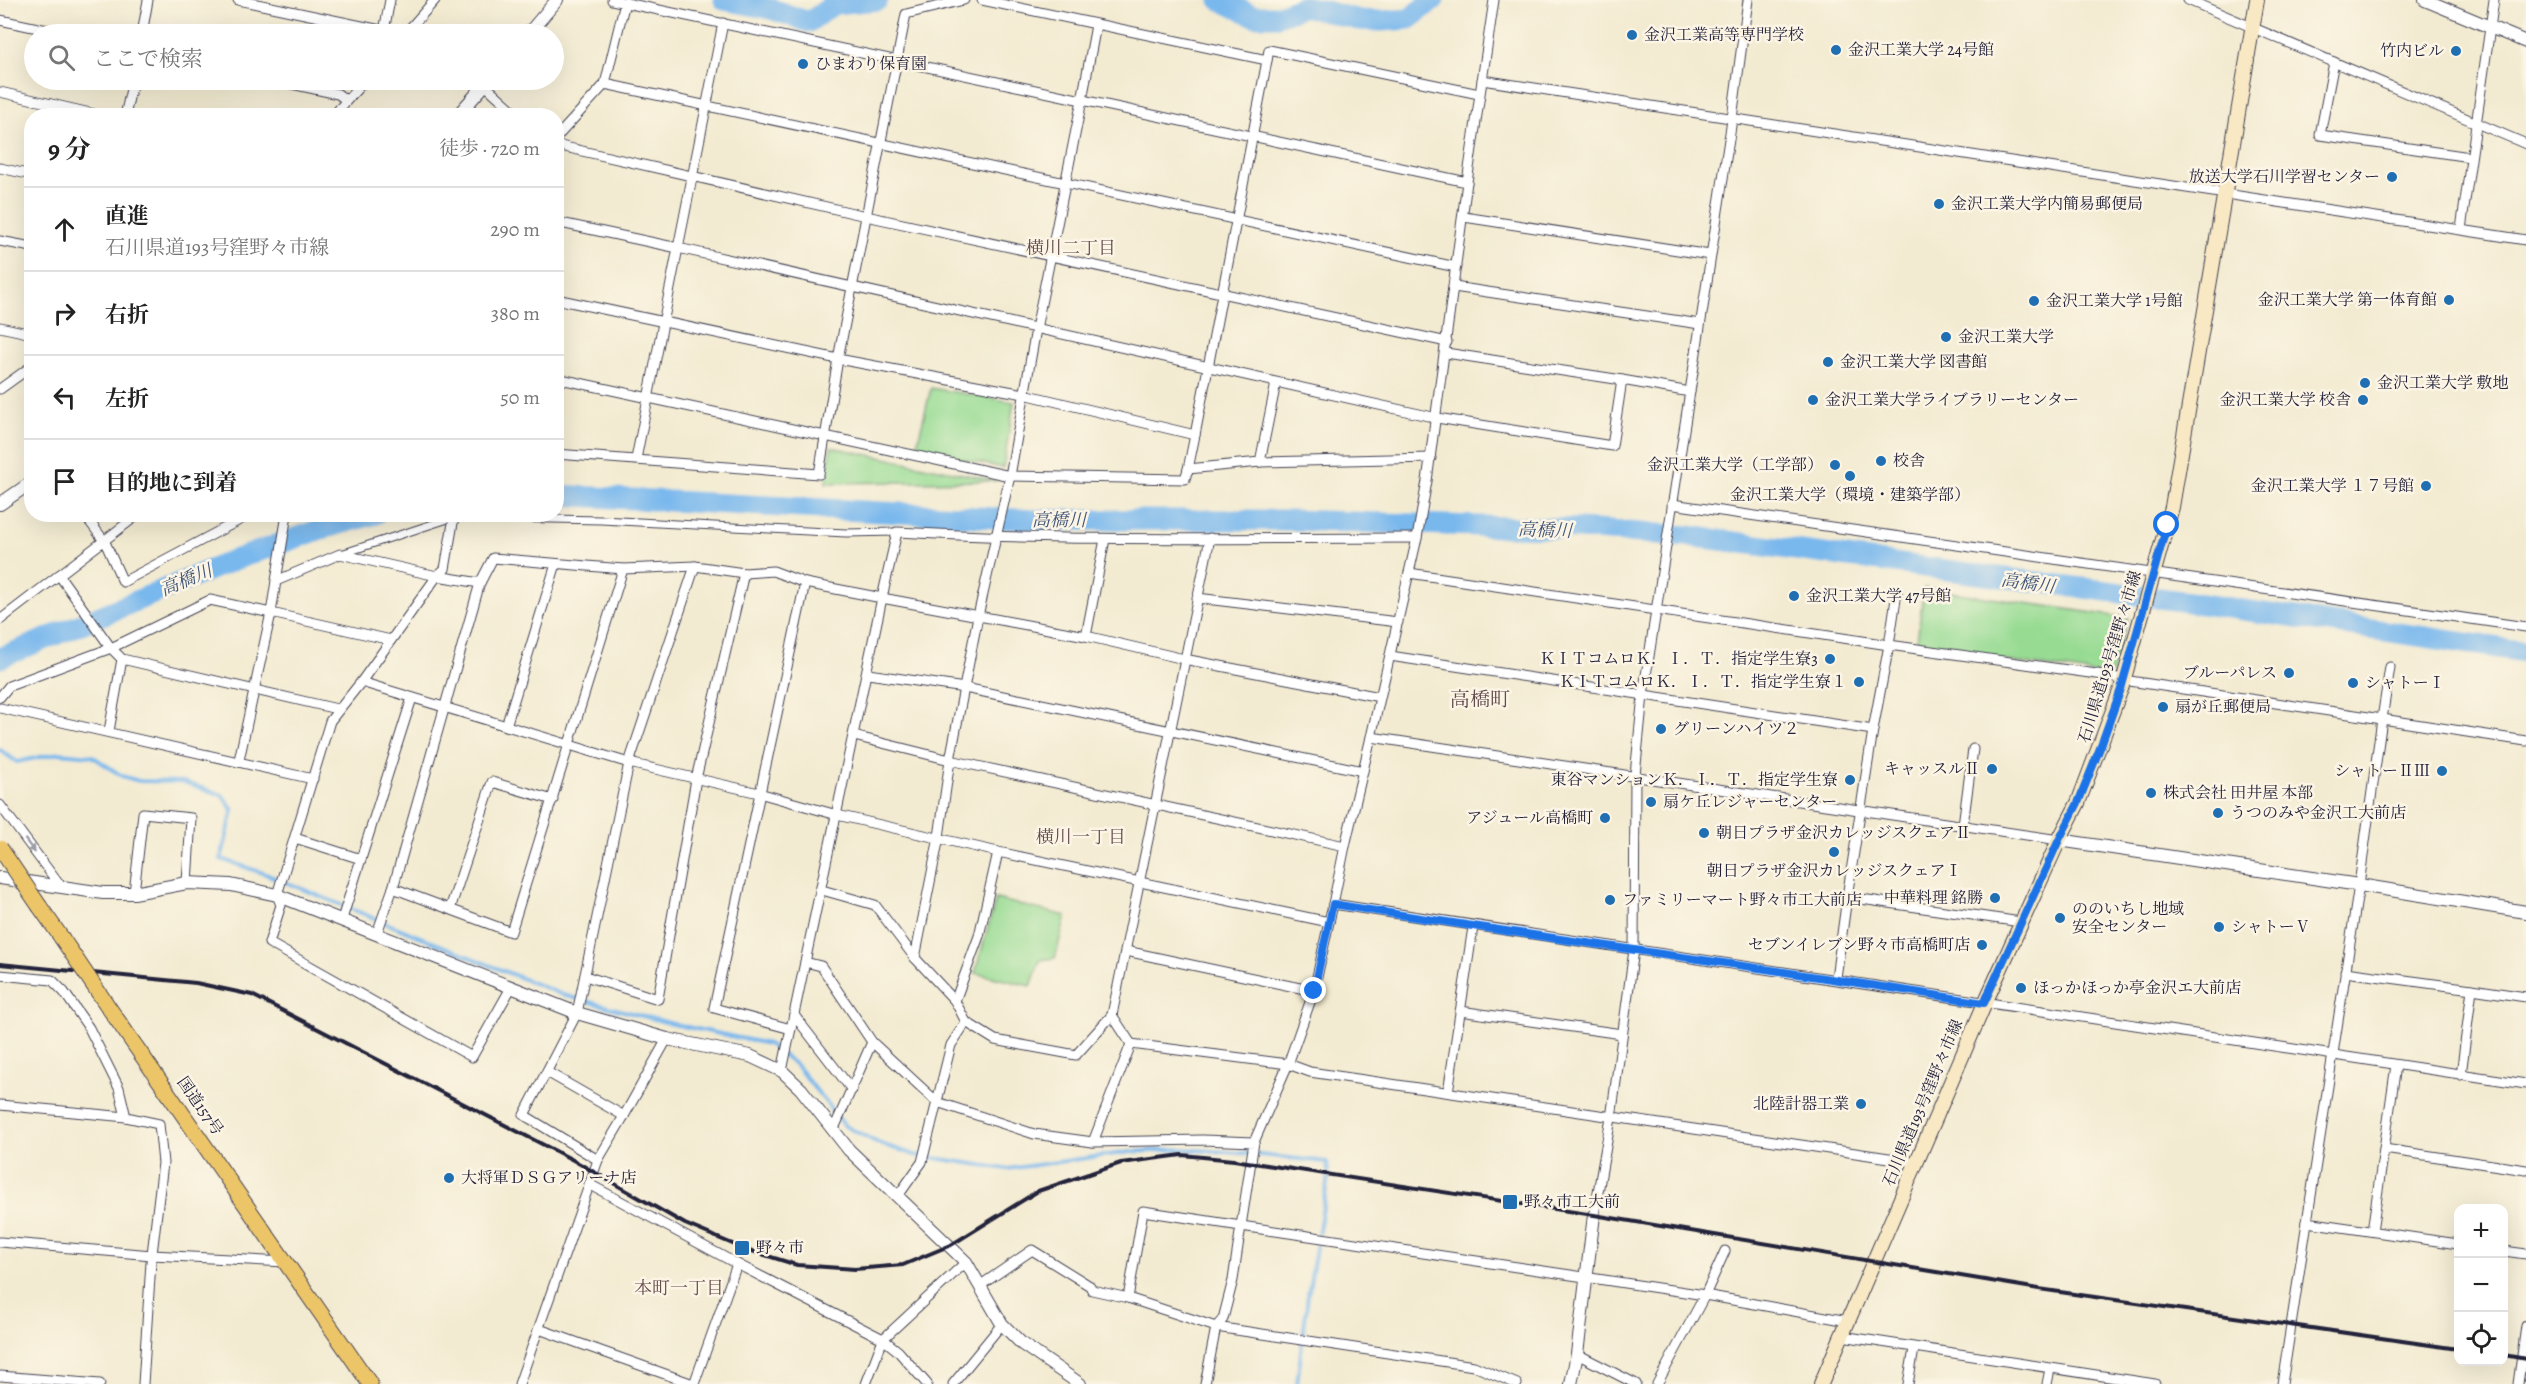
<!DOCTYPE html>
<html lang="ja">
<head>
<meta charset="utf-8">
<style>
	:root { --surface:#fff; --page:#f2f2f2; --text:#222; --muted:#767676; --line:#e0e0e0 }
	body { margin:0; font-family:Alegreya,"Noto Serif JP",serif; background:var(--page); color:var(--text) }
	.controls { position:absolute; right:18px; bottom:18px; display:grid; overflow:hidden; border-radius:12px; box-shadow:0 6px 24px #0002 }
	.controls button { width:54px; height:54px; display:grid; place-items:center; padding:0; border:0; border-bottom:2px solid var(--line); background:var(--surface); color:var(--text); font:30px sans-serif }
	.stop { position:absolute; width:18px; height:18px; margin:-14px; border:4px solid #1a73e8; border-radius:50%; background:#fff }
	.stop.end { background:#1a73e8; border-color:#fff; box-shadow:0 2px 6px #0008 }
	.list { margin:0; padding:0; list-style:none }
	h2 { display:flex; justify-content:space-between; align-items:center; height:78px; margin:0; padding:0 24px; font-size:26px }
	h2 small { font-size:20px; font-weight:400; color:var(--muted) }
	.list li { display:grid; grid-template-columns:39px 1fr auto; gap:18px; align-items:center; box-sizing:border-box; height:84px; padding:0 24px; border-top:2px solid var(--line) }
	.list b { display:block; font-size:22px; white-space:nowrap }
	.list p { margin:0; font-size:20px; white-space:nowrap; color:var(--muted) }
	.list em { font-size:20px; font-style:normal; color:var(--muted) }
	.icon { flex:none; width:33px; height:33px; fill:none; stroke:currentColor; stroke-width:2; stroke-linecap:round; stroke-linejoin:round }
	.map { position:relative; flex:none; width:2526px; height:1384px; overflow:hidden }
	.search { position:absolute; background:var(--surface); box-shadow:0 6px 24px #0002; left:24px; top:24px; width:540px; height:66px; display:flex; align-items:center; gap:15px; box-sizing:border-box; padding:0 21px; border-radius:33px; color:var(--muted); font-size:22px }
	.panel { position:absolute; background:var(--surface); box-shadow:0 6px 24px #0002; left:24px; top:108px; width:540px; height:414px; border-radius:24px }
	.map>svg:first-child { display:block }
	.park { fill:#97db93; stroke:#5c7e67; stroke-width:1.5 }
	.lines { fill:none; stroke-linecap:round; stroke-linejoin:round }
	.stream { stroke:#79b8ed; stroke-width:4 }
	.river { stroke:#79b8ed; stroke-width:21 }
	.pedestrian-casing { stroke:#414052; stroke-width:9 }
	.minor-casing { stroke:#414052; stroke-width:11 }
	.tertiary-casing { stroke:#414052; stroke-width:14 }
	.secondary-casing { stroke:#414052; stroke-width:16 }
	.trunk-casing { stroke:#414052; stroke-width:17 }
	.pedestrian { stroke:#fff; stroke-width:7 }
	.minor { stroke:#fff; stroke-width:9 }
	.tertiary { stroke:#fff; stroke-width:12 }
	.secondary { stroke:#f8e8c3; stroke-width:14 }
	.trunk { stroke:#edc569; stroke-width:15 }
	.rail { stroke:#22223b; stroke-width:4 }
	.trunk-bridge-casing { stroke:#414052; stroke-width:17; stroke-linecap:butt }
	.trunk-bridge { stroke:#edc569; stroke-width:15 }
	.oneway { fill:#9c9ca7 }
	.route { stroke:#1a73e8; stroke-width:8 }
	.poi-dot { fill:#1f6fb2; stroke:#fcf5e5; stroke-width:2 }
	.labels { text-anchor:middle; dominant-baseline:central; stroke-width:5; stroke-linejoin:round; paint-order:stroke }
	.poi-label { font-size:16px; fill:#22223b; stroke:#fcf5e5; text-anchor:start }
	.street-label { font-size:16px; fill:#22223b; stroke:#fcf5e5 }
	.neighbourhood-label { font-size:18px; fill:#634c4e; stroke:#fcf5e5 }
	.water-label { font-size:18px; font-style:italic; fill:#405679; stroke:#fcf5e5 }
	.quarter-label { font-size:20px; fill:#634c4e; stroke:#fcf5e5 }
</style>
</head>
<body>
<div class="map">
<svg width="2526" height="1384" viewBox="0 0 2526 1384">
	<rect width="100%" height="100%" fill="#fcf5e5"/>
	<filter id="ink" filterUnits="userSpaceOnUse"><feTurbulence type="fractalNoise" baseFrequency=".0167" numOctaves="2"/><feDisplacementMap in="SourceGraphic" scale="12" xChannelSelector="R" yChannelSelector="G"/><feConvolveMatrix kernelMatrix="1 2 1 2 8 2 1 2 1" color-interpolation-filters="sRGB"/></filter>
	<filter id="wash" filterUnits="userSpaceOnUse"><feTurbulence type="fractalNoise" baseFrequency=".008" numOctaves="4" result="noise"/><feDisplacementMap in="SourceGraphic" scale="24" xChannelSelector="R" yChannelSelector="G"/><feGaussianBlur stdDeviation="1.35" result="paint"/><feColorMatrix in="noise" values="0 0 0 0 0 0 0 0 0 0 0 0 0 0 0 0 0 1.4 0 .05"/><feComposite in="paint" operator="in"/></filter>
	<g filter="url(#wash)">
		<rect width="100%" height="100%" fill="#f3ebd1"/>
		<!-- park -->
		<g class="park">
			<polygon points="931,388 1014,402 1003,468 916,449"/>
			<polygon points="831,447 997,481 826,483"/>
			<polygon points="1924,588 2128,618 2111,676 1916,648"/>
			<polygon points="996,899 1066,916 1055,958 1040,960 1031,986 975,973"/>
		</g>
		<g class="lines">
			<!-- stream -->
			<g class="stream">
				<polyline points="0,750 17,762 59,753 92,756 122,776 139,781 183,782 222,795 233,810 221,859 263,873 563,995 673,1024 768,1044 795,1064 845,1126 880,1144 915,1155 1007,1169 1130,1152 1182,1149 1241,1153 1327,1162 1328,1172"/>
				<polyline points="1297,1384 1308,1295 1328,1177"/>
			</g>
			<!-- river -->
			<g class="river">
				<polyline points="724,0 771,9 809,22 834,4 878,0"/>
				<polyline points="1220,0 1254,16 1277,16 1305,6 1359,20 1382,21 1409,19 1434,0"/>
				<polyline points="556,495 1035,520 1288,520 1579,529 1689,536 2182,601 2526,652"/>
				<polyline points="0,658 234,560 321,529 376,514"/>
			</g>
		</g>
	</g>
	<g filter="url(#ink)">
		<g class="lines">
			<defs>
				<polyline id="pedestrian" points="341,554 454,517 601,520 846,533 897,532"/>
				<g id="minor">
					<polyline points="238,0 400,34"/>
					<polyline points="612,0 1082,100 1096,25"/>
					<polyline points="982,0 1267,60"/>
					<polyline points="2188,0 2526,144"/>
					<polyline points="0,20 66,34"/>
					<polyline points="384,31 390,0"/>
					<polyline points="142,34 148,0"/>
					<polyline points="405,34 435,0"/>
					<polyline points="2334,62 2320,135 2470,157"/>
					<polyline points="273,80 338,94 346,100"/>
					<polyline points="1482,80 2526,240"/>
					<polyline points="605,84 625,2"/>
					<polyline points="485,85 519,116"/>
					<polyline points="0,92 103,116"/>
					<polyline points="125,116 133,80"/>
					<polyline points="333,116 365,80"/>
					<polyline points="556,138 605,84 1456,267"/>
					<polyline points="556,145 866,216 1447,342"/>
					<polyline points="0,168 32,175"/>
					<polyline points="1467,182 1427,481 1417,538 1371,737 2059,840"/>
					<polyline points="1464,217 1710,255"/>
					<polyline points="556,222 678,248 723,23"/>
					<polyline points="2461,229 2494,0"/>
					<polyline points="0,241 32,247"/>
					<polyline points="1454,287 1700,324"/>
					<polyline points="556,299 838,359 1024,394 1195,435 1269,50 1479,94"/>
					<polyline points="0,327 32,334"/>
					<polyline points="1446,353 1622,380"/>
					<polyline points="556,378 1010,476 1185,479 1188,469 1260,462 1431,458"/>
					<polyline points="0,389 32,366"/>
					<polyline points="556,454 819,474 838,359 906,14 964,0"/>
					<polyline points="636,459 678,248 1437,418 1612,446 1622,380 1690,392"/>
					<polyline points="1260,462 1276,383"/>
					<polyline points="1188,469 1195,435"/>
					<polyline points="1672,504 2526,627"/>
					<polyline points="84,514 105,542 123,582 251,514"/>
					<polyline points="1409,573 1889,645 1897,592"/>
					<polyline points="59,575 111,648 122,659 337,709"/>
					<polyline points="276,581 287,514"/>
					<polyline points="1197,598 1398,622"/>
					<polyline points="0,620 139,514"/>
					<polyline points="1086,636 1105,539"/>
					<polyline points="1390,656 1873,730 1889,645 2111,676 2123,680 2382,719 2390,667"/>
					<polyline points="868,674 965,688 1363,771"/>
					<polyline points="361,682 629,763 759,793 837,815 998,852 1329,922 1333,904 2526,1084"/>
					<polyline points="0,697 9,686 111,648 210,600 271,613 276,581 340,554 437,576 445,569 454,517"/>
					<polyline points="0,708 313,779"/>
					<polyline points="506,726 556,564"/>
					<polyline points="109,731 122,659"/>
					<polyline points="854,736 950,760 978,616 1010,476 1036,329 1082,100 1467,182 1494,0"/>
					<polyline points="239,760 271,613 391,640"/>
					<polyline points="0,805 61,887"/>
					<polyline points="1963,825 1973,749"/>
					<polyline points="295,838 361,859"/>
					<polyline points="1345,846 1371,737"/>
					<polyline points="393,888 511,932 623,569"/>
					<polyline points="822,890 875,905 915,958"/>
					<polyline points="134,893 143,813 191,818 187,883"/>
					<polyline points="1847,897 1873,730"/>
					<polyline points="450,909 492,782 553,800"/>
					<polyline points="342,919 412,698"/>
					<polyline points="377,933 393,888 480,583"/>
					<polyline points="1126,951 1314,991"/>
					<polyline points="805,962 821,966 872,1042 937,1102 1034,1134 1093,1142"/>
					<polyline points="2345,972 2472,989"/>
					<polyline points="0,975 52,980 64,992 89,1028 119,1088 126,1117 159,1124 163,1163 151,1262 143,1384"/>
					<polyline points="585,976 658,999 696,779 744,573"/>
					<polyline points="1836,978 1847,897 2021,922"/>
					<path d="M512,986L472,1057L269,943L281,905L277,895L330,721L361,682L437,576L480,583L493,558L623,569L695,566L744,573L773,571L805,583L882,598L897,532C1070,542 1244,538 1417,538"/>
					<polyline points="955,1001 979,936 998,852"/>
					<polyline points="1460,1011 1622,1034"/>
					<polyline points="794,1015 852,1090"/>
					<polyline points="1112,1015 1210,538"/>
					<polyline points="791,1029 714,1008 805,583"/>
					<polyline points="1131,1044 1288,1064 1314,991 1329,922"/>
					<polyline points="2396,1065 2384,1149 2526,1170"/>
					<polyline points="782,1071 882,598 1086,636 1184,659 1380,697"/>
					<polyline points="547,1072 624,1116 598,1160"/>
					<polyline points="2461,1075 2472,989 2526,997"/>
					<polyline points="1448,1092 1473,927"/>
					<polyline points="0,1105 126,1117"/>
					<polyline points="624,1116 667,1039"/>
					<polyline points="833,1131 872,1042"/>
					<polyline points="1254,1142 1288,1064 1310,1072 1916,1162"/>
					<polyline points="589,1184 737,1264 883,1339 898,1351 927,1384"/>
					<polyline points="898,1196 922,1162 951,1045 966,1022"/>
					<polyline points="1594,1215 1611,1118 1634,950 1635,775 1643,695 1730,133 1748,0"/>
					<polyline points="2372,1231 2384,1149"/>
					<polyline points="0,1242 152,1255 285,1262"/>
					<polyline points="2458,1244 2307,1222 2359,885 2382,719 2526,741"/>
					<polyline points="2504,1251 2526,1254"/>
					<polyline points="981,1285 1032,1250 1090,1286 1092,1290 1128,1298 1216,1327 1474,1366 1517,1384"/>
					<polyline points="1128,1298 1143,1211 1241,1226 1254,1142 1203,1140 1093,1142 1131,1044 1112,1015 1076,1055 995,1040 966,1022 955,1001 915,958 939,837 950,760 1345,846 1333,904"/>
					<polyline points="539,1329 693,1384"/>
					<polyline points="1842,1336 2155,1384"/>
					<polyline points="1577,1354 1636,1384"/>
					<polyline points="0,1376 100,1384"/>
					<polyline points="519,1384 598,1160 524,1115 577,1013 629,763 695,566"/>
					<polyline points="694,1384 737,1264"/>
					<polyline points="866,1384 883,1339 966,1262"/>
					<polyline points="953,1384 1002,1324"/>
					<polyline points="1205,1384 1216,1327 1223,1319 1233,1280 1241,1226 1705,1295 1848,1321"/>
					<polyline points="1657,1384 1705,1295 1725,1251"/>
					<polyline points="1908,1384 1914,1349"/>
					<polyline points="2047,1384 2050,1369"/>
					<polyline points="2282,1384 2307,1222"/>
					<polyline points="2518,1384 2526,1326"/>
				</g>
				<g id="tertiary">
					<polyline points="2425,0 2526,42"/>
					<polyline points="528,34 557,0"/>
					<polyline points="457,116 489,80"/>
					<polyline points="0,504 32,482"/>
					<polyline points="2059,840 2359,885 2526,912"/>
					<polyline points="0,878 103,893 134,893 187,883 231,885 277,895 577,1013 667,1039 750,1056 782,1071 801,1089 849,1150 966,1262 1002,1324 1022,1344 1080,1384"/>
					<polyline points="1571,1384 1577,1354 1594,1215"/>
				</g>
				<polyline id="secondary" points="1821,1384 1985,1003 2059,840 2078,803 2121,689 2172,507 2257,0"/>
				<g id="trunk">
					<polyline points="40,907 61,937"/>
					<polyline points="109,1008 370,1384"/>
				</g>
			</defs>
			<!-- pedestrian casing -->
			<use href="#pedestrian" class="pedestrian-casing"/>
			<!-- minor casing -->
			<use href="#minor" class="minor-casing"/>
			<!-- tertiary casing -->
			<use href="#tertiary" class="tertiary-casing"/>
			<!-- secondary casing -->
			<use href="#secondary" class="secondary-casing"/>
			<!-- trunk casing -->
			<use href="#trunk" class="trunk-casing"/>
			<!-- pedestrian -->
			<use href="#pedestrian" class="pedestrian"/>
			<!-- minor -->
			<use href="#minor" class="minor"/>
			<!-- tertiary -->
			<use href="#tertiary" class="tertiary"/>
			<!-- secondary -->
			<use href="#secondary" class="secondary"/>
			<!-- trunk -->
			<use href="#trunk" class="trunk"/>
			<!-- rail -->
			<g class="rail">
				<polyline points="0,964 196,983 252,995 573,1160 685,1224 742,1248 797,1265 855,1269 903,1265 951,1245 1038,1191 1121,1163 1182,1155 1234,1160 1594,1215 2039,1289 2458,1349"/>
				<polyline points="2504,1355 2526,1359"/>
			</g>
			<defs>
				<g id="trunk-bridge">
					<polyline points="0,848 40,907"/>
					<polyline points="61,937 109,1008"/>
				</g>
			</defs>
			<!-- trunk-bridge casing -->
			<use href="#trunk-bridge" class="trunk-bridge-casing"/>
			<!-- trunk-bridge -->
			<use href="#trunk-bridge" class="trunk-bridge"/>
		</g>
		<!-- one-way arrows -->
		<defs><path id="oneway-solid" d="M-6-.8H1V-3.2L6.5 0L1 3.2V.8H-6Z" transform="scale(1.5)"/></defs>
		<use class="oneway" href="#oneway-solid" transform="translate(30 846) rotate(53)"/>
	</g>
	<g class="lines" filter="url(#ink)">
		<!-- route -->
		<path class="route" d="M1314,991L1333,904C1550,940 1768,967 1984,1003L2059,840L2078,803L2100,748L2121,689L2167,525"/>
	</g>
	<!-- markers -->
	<g class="poi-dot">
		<circle cx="1632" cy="35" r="6"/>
		<circle cx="1836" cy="50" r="6"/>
		<circle cx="2456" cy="51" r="6"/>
		<circle cx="803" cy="64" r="6"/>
		<circle cx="2392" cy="177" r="6"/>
		<circle cx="1939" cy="204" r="6"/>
		<circle cx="2449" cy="300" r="6"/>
		<circle cx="2034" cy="301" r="6"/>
		<circle cx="1946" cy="337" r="6"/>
		<circle cx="1828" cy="362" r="6"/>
		<circle cx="2365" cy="383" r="6"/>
		<circle cx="1813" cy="400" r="6"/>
		<circle cx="2363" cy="400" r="6"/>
		<circle cx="1881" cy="461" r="6"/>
		<circle cx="1835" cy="465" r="6"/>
		<circle cx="1850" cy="476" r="6"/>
		<circle cx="2426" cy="486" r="6"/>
		<circle cx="1794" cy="596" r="6"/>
		<circle cx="1830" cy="659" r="6"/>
		<circle cx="2289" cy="673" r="6"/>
		<circle cx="1859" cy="682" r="6"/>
		<circle cx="2353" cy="683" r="6"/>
		<circle cx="2163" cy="707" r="6"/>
		<circle cx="1661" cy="729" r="6"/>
		<circle cx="1992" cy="769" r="6"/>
		<circle cx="2442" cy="771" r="6"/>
		<circle cx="1850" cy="780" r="6"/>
		<circle cx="2151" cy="793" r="6"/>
		<circle cx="1651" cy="802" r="6"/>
		<circle cx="2218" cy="813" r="6"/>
		<circle cx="1605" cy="818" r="6"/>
		<circle cx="1704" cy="833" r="6"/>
		<circle cx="1834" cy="852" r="6"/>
		<circle cx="1995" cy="898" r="6"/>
		<circle cx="1610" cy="900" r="6"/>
		<circle cx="2060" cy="918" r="6"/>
		<circle cx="2219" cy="927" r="6"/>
		<circle cx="1982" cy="945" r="6"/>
		<circle cx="2021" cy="988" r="6"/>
		<circle cx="1861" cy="1104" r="6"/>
		<circle cx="449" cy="1178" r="6"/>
		<rect x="1502" y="1194" width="16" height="16" rx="3"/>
		<rect x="734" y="1240" width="16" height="16" rx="3"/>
	</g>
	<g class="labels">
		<!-- poi labels -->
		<g class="poi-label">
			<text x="1644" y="35">金沢工業高等専門学校</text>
			<text x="1848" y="50">金沢工業大学 24号館</text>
			<text x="2444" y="51" text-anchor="end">竹内ビル</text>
			<text x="815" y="64">ひまわり保育園</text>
			<text x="2380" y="177" text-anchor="end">放送大学石川学習センター</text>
			<text x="1951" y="204">金沢工業大学内簡易郵便局</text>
			<text x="2437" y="300" text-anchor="end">金沢工業大学 第一体育館</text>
			<text x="2046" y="301">金沢工業大学 1号館</text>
			<text x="1958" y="337">金沢工業大学</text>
			<text x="1840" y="362">金沢工業大学 図書館</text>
			<text x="2377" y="383">金沢工業大学 敷地</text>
			<text x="1825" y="400">金沢工業大学ライブラリーセンター</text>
			<text x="2351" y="400" text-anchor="end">金沢工業大学 校舎</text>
			<text x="1893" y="461">校舎</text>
			<text x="1823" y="465" text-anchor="end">金沢工業大学（工学部）</text>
			<text x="2414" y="486" text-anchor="end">金沢工業大学 １７号館</text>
			<text x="1850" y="495" text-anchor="middle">金沢工業大学（環境・建築学部）</text>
			<text x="1806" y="596">金沢工業大学 47号館</text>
			<text x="1818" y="659" text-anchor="end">ＫＩＴコムロＫ．Ｉ．Ｔ．指定学生寮3</text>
			<text x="2277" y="673" text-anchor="end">ブルーパレス</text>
			<text x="1847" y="682" text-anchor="end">ＫＩＴコムロＫ．Ｉ．Ｔ．指定学生寮１</text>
			<text x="2365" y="683">シャトーⅠ</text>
			<text x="2175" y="707">扇が丘郵便局</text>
			<text x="1673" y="729">グリーンハイツ２</text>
			<text x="1980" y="769" text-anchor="end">キャッスルⅡ</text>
			<text x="2430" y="771" text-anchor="end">シャトーⅡⅢ</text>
			<text x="1838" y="780" text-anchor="end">東谷マンションＫ．Ｉ．Ｔ．指定学生寮</text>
			<text x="2163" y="793">株式会社 田井屋 本部</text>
			<text x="1663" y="802">扇ケ丘レジャーセンター</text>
			<text x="2230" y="813">うつのみや金沢工大前店</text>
			<text x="1593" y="818" text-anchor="end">アジュール高橋町</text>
			<text x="1716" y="833">朝日プラザ金沢カレッジスクェアⅡ</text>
			<text x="1834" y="871" text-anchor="middle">朝日プラザ金沢カレッジスクェアⅠ</text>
			<text x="1983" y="898" text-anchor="end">中華料理 銘勝</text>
			<text x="1622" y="900">ファミリーマート野々市工大前店</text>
			<text x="2072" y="909">ののいちし地域<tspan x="2072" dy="18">安全センター</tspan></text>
			<text x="2231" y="927">シャトーⅤ</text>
			<text x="1970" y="945" text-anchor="end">セブンイレブン野々市高橋町店</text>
			<text x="2033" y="988">ほっかほっか亭金沢エ大前店</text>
			<text x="1849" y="1104" text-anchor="end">北陸計器工業</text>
			<text x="461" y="1178">大将軍ＤＳＧアリーナ店</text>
			<text x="1524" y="1202">野々市工大前</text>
			<text x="756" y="1248">野々市</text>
		</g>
		<!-- street labels -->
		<g class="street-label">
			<text transform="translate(2110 657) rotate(-73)">石川県道193号窪野々市線</text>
			<text transform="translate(1923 1103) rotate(-67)">石川県道193号窪野々市線</text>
			<text transform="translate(200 1106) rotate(55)">国道157号</text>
		</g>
		<!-- neighbourhood labels -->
		<g class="neighbourhood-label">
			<text x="1071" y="248">横川二丁目</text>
			<text x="1081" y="837">横川一丁目</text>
			<text x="679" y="1288">本町一丁目</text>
		</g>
		<!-- water labels -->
		<g class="water-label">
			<text x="1059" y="520">高橋川</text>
			<text transform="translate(1545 530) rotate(2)">高橋川</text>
			<text transform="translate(186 580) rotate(-23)">高橋川</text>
			<text transform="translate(2028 583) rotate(8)">高橋川</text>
		</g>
		<!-- quarter labels -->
		<g class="quarter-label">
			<text x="1480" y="699">高橋町</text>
		</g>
	</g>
</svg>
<div class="controls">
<button>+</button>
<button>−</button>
<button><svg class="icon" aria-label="locate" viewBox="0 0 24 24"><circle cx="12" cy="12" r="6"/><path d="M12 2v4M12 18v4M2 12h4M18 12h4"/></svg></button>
</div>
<div class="stop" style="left:2167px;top:525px"></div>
<div class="stop end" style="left:1314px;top:991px"></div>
<div class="search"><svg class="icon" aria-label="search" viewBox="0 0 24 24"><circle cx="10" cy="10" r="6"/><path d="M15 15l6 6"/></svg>ここで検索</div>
<section class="panel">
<h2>9 分<small>徒歩 · 720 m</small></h2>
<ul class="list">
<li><svg class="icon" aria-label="ahead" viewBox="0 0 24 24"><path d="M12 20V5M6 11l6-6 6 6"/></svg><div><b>直進</b><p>石川県道193号窪野々市線</p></div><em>290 m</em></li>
<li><svg class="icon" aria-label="right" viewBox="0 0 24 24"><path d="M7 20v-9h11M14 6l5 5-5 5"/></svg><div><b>右折</b></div><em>380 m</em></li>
<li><svg class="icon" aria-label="left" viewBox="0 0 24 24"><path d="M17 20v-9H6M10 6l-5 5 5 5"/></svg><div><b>左折</b></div><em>50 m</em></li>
<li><svg class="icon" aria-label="arrive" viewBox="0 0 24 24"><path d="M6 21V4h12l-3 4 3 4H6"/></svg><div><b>目的地に到着</b></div></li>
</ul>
</section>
</div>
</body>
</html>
